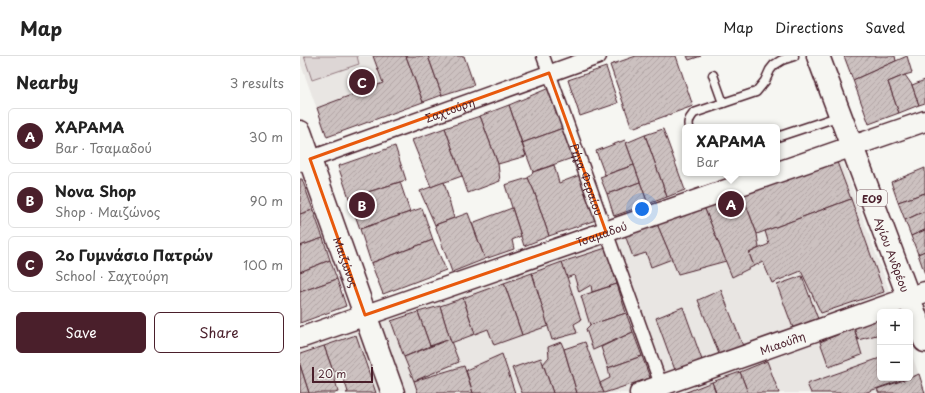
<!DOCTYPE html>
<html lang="en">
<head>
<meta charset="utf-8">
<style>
	:root { --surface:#fff; --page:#f2f2f2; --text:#222; --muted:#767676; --line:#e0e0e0; --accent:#4a1f2b }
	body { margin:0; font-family:"Playpen Sans",sans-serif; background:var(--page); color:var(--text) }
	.controls { position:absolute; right:12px; bottom:12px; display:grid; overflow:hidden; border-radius:6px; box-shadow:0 2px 6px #0003 }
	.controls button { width:36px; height:36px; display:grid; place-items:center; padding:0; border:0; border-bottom:1px solid var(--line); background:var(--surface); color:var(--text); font:20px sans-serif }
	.scale { position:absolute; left:12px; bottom:10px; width:61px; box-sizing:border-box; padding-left:4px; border:2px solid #4a1f2b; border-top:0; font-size:11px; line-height:14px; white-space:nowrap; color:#4a1f2b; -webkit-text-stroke:3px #f6f6f2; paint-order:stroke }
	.you { position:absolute; left:342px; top:153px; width:14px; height:14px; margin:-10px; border:3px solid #fff; border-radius:50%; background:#1a73e8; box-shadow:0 0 0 6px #1a73e833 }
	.badge { display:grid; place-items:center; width:26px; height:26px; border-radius:50%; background:var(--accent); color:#fff; font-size:13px; font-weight:700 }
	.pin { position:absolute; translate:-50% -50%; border:2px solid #fff; box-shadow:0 1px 4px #0006 }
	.popup { position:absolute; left:382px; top:68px; width:98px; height:52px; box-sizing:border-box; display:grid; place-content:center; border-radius:6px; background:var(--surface); filter:drop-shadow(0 1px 3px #0005); font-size:13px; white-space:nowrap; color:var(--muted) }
	.popup b { font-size:15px; color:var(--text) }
	.popup::after { content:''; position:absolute; left:50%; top:100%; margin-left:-8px; border:8px solid transparent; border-top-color:var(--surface) }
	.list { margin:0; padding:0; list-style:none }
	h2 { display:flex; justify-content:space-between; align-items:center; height:52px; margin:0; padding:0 16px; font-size:17px }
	h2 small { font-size:13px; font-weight:400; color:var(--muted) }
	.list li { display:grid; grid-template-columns:26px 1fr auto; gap:12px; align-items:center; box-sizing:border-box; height:56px; margin:0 8px 8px; padding:0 8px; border:1px solid var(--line); border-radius:6px }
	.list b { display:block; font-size:15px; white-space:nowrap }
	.list p { margin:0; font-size:13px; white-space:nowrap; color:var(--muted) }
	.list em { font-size:13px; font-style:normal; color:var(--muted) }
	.actions { display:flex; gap:8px; padding:12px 16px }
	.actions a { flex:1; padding:9px 0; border:1px solid var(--accent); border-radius:6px; text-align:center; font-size:14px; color:var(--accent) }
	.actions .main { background:var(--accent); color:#fff }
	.map { position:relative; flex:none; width:625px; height:337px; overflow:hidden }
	header { display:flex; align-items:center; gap:24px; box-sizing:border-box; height:56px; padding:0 20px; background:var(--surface); border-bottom:1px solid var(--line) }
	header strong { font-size:19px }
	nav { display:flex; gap:22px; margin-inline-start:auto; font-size:14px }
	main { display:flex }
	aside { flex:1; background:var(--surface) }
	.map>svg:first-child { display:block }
	.built { fill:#e9e6e3 }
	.pitch { fill:#ddd6d5; stroke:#947a80 }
	.building { fill:url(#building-hatch); stroke:#4a1f2b }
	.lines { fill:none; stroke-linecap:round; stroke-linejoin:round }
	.service-casing { stroke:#4a1f2b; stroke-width:11 }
	.pedestrian-casing { stroke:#4a1f2b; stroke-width:15 }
	.minor-casing { stroke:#4a1f2b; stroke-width:19 }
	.tertiary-casing { stroke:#4a1f2b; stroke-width:23 }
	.secondary-casing { stroke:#4a1f2b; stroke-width:25 }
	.primary-casing { stroke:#4a1f2b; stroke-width:25 }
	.service { stroke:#f6f6f2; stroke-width:8 }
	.pedestrian { stroke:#f6f6f2; stroke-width:12 }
	.minor { stroke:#f6f6f2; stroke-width:16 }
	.tertiary { stroke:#f6f6f2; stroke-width:20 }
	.secondary { stroke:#f6f6f2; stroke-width:22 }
	.primary { stroke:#f6f6f2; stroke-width:22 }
	.marked { fill:none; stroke:#e8590c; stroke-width:3; stroke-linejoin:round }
	.labels { text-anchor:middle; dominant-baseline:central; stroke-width:4; stroke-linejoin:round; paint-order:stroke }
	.shield { fill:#f6f6f2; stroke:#7e6067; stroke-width:1 }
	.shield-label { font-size:10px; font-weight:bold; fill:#4a1f2b }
	.street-label { font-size:11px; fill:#4a1f2b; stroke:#f6f6f2 }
</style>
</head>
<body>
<header>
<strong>Map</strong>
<nav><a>Map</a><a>Directions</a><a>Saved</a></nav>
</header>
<main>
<aside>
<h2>Nearby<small>3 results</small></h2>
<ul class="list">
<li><span class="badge">A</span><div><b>ΧΑΡΑΜΑ</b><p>Bar · Τσαμαδού</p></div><em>30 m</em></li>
<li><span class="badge">B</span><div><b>Nova Shop</b><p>Shop · Μαιζώνος</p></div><em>90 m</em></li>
<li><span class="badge">C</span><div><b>2ο Γυμνάσιο Πατρών</b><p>School · Σαχτούρη</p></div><em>100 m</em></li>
</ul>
<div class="actions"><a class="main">Save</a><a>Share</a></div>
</aside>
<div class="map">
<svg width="625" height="337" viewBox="0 0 625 337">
	<defs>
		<pattern id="building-hatch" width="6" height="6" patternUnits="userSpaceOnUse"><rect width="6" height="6" fill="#ccc1c0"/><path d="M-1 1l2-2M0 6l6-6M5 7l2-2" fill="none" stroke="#b1a5a5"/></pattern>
	</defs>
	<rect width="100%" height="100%" fill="#f6f6f2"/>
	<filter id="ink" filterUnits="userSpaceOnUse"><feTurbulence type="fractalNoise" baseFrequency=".025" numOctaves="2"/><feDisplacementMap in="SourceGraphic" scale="8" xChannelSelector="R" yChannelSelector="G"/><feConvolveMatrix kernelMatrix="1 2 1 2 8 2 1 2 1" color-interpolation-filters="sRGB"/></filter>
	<g filter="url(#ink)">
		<!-- built -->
		<g class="built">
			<polygon points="0,0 106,0 123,46 27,81 0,6"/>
			<polygon points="542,104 597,256 580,256 580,322 610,322 610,293 625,337 0,337 0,293"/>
		</g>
		<!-- pitch -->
		<polygon class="pitch" points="4,0 57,0 59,8 12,24"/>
		<!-- building -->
		<g class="building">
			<polygon points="73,0 106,0 123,46 27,81 17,52 83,27"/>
			<polygon points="106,0 128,0 142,39 123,46"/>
			<polygon points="128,0 164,0 174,29 142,39"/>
			<polygon points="336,0 376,0 393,50 332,72 310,9"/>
			<polygon points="387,0 401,0 389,4"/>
			<polygon points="544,0 595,0 596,5 553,24"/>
			<polygon points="607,0 612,17 605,19 588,26 599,57 569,68 553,24"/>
			<polygon points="306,11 318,47 280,60 268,24"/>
			<polygon points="605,19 612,29 619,49 599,57 588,26"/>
			<polygon points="625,24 625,47 619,49 612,29"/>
			<polygon points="249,32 263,72 222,87 209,49"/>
			<polygon points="209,49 226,100 198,108 180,60"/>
			<polygon points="180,60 198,108 200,125 168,137 145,72"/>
			<polygon points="145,72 162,120 131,131 112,84"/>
			<polygon points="263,72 272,102 233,116 222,87"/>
			<polygon points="363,73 385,134 367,141 345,79"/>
			<polygon points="345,79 367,141 348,148 326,87"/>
			<polygon points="325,84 334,109 305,119 296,95"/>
			<polygon points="95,90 106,124 49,142 38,110"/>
			<polygon points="537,106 551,143 457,178 442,138"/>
			<polygon points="254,109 259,127 280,119 296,164 249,180 234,135 228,122 233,116"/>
			<polygon points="334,109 340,126 307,138 300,121"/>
			<polygon points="625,112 625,137 598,146 591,126"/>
			<polygon points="228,122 234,135 249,180 224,190 205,129"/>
			<polygon points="0,123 2,123 13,154 0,158"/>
			<polygon points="100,126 110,156 60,173 49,142"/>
			<polygon points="144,126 154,162 135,169 120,135"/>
			<polygon points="340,126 348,148 314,160 307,138"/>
			<polygon points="625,137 625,155 605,164 598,146"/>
			<polygon points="442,138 457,178 459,192 449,197 454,210 432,221 404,151"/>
			<polygon points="551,143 584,236 521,257 501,215 472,227 463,206 454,210 449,197 469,188 465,175"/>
			<polygon points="404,151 426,205 378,218 357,168"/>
			<polygon points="122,152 133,184 71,207 60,173"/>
			<polygon points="212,152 221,180 212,184 214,193 185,203 172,167"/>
			<polygon points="13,154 23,182 0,190 0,158"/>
			<polygon points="625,155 625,174 611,180 605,164"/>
			<polygon points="168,157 185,203 152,216 135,169"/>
			<polygon points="357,168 372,203 351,211 346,197 333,201 325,179"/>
			<polygon points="625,174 625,195 618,198 611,180"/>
			<polygon points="23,182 30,204 0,216 0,190"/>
			<polygon points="133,184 146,214 83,238 71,207"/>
			<polygon points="306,192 317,228 292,236 291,229 279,236 274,219 266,222 262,206"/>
			<polygon points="625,195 625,218 618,198"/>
			<polygon points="30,204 37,223 0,236 0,216"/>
			<polygon points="262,206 281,264 274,268 277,277 252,284 232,217"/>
			<polygon points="232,217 248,270 222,279 204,227"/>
			<polygon points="502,220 518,263 493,272 477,229"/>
			<polygon points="37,223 46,250 0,267 0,236"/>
			<polygon points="204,227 222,279 194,289 188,273 175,278 163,242"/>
			<polygon points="317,228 326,257 290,269 281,240"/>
			<polygon points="421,234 443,290 419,298 398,244"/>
			<polygon points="163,242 175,278 151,287 140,250"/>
			<polygon points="140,250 150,283 130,290 118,256"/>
			<polygon points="383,251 402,304 375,314 356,262"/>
			<polygon points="118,256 130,290 104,301 91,265"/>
			<polygon points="326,257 333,276 293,294 286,273 290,269"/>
			<polygon points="580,263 580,278 558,284 554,272"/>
			<polygon points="554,272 562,299 529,311 520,286"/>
			<polygon points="333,276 342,300 308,312 301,291"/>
			<polygon points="56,279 76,337 46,337 48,336 41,314 33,315 24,290"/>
			<polygon points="150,283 159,306 114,325 104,301"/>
			<polygon points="261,286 264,293 277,337 253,337 243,308 249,301 248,291"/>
			<polygon points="285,286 300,327 304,337 277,337 264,293"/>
			<polygon points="24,290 33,315 38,336 35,337 9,337 0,309 0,298"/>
			<polygon points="202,298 215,337 173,337 166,314"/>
			<polygon points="342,300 350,322 304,337 300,327 310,322 308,312"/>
			<polygon points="241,302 253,337 222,337 212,312"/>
			<polygon points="580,302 580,322 607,322 564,337 511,337 507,328"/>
			<polygon points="467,305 479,337 448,337 440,316"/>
			<polygon points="0,309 9,337 0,337"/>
			<polygon points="164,310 173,337 118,337 114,325"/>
			<polygon points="440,316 448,337 416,337 412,326"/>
			<polygon points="619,318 625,337 579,337 577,333 610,322"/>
			<polygon points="412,326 416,337 384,337"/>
		</g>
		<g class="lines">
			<defs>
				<g id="service">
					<polyline points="413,19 423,47"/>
					<path d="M389,71C387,65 391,61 394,57L456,36L465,25L470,14L474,9L482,4L494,0"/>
					<polyline points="477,81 540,60"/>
				</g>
				<g id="pedestrian">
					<path id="s1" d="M243,0L363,334"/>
				</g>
				<g id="minor">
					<path id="s2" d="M0,107L298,0"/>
				</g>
				<g id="tertiary">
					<path id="s3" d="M0,282L625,65"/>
					<path id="s4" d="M340,337L625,236"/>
				</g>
				<g id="secondary">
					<path id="s5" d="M0,76L93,337"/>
				</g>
				<g id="primary">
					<path id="s6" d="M518,0L625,285"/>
				</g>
			</defs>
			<!-- service casing -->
			<use href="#service" class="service-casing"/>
			<!-- pedestrian casing -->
			<use href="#pedestrian" class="pedestrian-casing"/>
			<!-- minor casing -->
			<use href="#minor" class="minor-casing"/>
			<!-- tertiary casing -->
			<use href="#tertiary" class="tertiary-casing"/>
			<!-- secondary casing -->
			<use href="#secondary" class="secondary-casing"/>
			<!-- primary casing -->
			<use href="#primary" class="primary-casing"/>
			<!-- service -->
			<use href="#service" class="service"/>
			<!-- pedestrian -->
			<use href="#pedestrian" class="pedestrian"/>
			<!-- minor -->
			<use href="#minor" class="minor"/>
			<!-- tertiary -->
			<use href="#tertiary" class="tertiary"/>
			<!-- secondary -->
			<use href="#secondary" class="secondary"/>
			<!-- primary -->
			<use href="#primary" class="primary"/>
		</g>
	</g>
	<!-- marked area -->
	<path class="marked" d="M249,17L306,176L65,259L10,103Z"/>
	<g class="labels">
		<!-- shield labels -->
		<rect class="shield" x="557" y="134" width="30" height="16" rx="3"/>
		<g class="shield-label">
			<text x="572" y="142">ΕΟ9</text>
		</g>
		<!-- street labels -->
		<g class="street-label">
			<text stroke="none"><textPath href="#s2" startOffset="159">Σαχτούρη</textPath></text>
			<text stroke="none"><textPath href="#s1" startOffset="131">Ρήγα Φεραίου</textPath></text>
			<text stroke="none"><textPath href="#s3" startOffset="319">Τσαμαδού</textPath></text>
			<text stroke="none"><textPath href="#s6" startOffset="212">Αγίου Ανδρέου</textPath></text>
			<text stroke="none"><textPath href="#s5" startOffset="138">Μαιζώνος</textPath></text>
			<text stroke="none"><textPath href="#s4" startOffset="151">Μιαούλη</textPath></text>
		</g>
	</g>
</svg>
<div class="controls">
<button>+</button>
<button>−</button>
</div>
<div class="scale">20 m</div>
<div class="you"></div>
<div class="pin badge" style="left:431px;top:148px">A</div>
<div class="popup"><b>ΧΑΡΑΜΑ</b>Bar</div>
<div class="pin badge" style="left:62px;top:149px">B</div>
<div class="pin badge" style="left:62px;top:26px">C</div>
</div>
</main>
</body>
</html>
